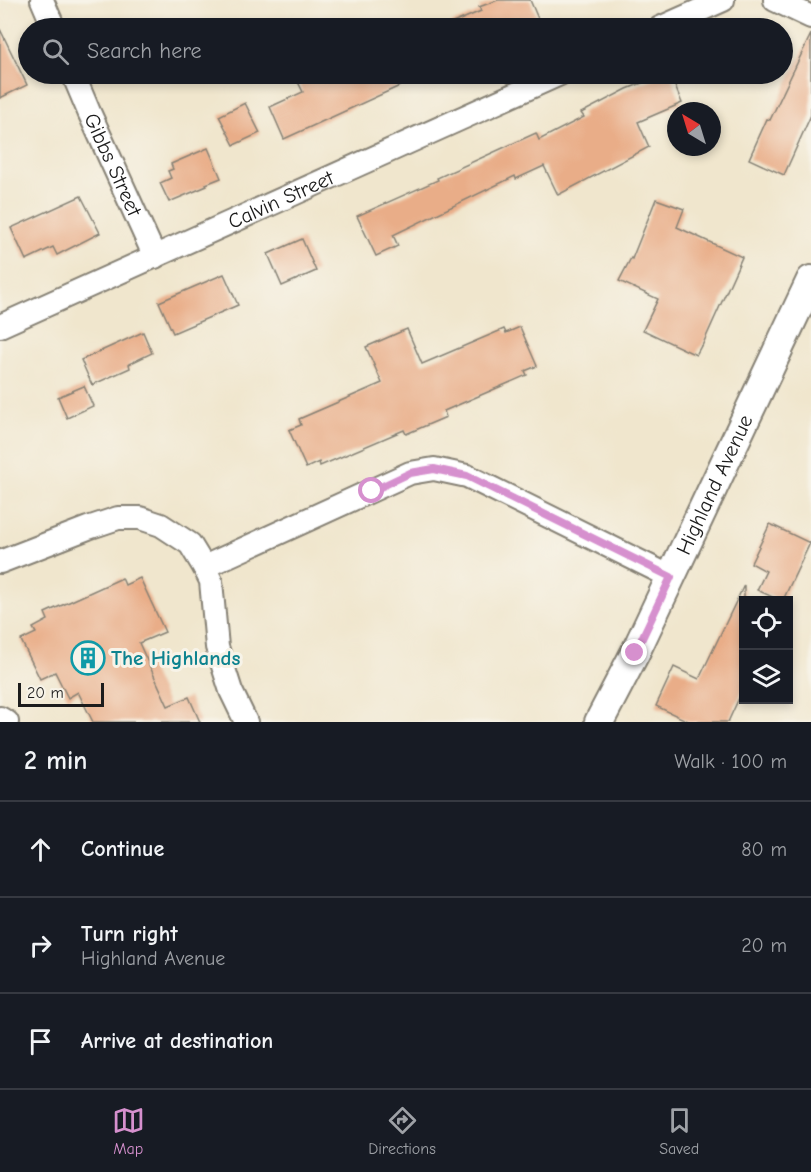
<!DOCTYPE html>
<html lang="en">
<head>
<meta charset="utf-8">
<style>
	:root { --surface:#171b24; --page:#242831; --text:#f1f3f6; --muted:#9ea1a6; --line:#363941; --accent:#d690ce }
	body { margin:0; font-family:"Comic Neue",sans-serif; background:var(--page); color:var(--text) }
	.controls { position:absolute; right:18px; bottom:18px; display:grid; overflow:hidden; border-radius:0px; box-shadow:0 3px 9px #0003 }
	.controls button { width:54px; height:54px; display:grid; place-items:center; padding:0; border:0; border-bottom:2px solid var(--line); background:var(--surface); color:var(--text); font:30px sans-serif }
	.compass { position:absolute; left:667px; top:102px; width:54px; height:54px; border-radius:50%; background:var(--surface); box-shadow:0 3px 9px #0003; rotate:322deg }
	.scale { position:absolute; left:18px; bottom:15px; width:86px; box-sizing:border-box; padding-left:6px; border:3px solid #1c1c1c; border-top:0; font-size:16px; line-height:21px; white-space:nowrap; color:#1c1c1c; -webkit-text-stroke:4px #f7f3e8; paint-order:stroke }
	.stop { position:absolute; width:18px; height:18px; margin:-14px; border:4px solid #d690ce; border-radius:50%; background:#fff }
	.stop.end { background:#d690ce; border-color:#fff; box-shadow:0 2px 6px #0008 }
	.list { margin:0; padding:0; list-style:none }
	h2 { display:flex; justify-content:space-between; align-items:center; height:78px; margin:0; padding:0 24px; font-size:26px }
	h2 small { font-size:20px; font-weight:400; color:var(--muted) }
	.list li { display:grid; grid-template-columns:39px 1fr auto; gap:18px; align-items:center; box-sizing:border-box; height:96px; padding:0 24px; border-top:2px solid var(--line) }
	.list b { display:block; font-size:22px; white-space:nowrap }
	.list p { margin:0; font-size:20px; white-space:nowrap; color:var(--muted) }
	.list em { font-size:20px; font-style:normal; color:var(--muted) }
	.icon { flex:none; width:33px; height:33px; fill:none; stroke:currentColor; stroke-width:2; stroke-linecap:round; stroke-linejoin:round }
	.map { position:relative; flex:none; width:811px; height:722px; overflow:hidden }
	.search { position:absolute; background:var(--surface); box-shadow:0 3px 9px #0003; left:18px; right:18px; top:18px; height:66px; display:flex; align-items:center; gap:15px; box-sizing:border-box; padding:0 21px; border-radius:33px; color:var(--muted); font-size:22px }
	.sheet { height:366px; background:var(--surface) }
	nav { display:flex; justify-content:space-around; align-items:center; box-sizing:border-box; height:84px; border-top:2px solid var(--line); background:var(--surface); font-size:16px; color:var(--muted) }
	nav a { display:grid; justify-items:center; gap:3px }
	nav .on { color:var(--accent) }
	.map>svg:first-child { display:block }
	.building { fill:#e9ad88 }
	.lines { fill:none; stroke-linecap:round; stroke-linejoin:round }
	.minor-casing { stroke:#868174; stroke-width:26 }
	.tertiary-casing { stroke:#868174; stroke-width:32 }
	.minor { stroke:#fff; stroke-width:22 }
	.tertiary { stroke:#fff; stroke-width:28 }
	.route { stroke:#d690ce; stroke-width:8 }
	.labels { text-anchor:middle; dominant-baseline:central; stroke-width:6; stroke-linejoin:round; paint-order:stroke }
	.street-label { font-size:21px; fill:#1c1c1c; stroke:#f7f3e8 }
	.culture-label { font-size:21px; font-weight:bold; fill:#0d838f; stroke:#f7f3e8; text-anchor:start }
</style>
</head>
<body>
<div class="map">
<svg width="811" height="722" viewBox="0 0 811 722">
	<rect width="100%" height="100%" fill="#f7f3e8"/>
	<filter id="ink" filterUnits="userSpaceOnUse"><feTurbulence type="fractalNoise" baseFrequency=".0167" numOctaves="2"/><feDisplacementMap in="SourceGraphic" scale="12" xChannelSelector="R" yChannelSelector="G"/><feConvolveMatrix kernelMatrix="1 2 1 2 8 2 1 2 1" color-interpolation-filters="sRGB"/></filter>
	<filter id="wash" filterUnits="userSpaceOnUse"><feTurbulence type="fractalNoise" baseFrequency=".008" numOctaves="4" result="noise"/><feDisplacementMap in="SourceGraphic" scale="24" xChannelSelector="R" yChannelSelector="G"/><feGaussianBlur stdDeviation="1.35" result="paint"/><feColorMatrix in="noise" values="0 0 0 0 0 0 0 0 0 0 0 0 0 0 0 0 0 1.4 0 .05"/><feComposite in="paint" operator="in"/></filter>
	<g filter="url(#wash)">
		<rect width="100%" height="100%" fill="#f0e6cd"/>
		<g id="blocks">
			<!-- building -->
			<g class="building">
				<polygon points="498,0 530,0 542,28 441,28 481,11 479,7"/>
				<polygon points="0,29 27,85 0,98"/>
				<polygon points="811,34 811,115 784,175 749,159 767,119 770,120"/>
				<polygon points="294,74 426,74 284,139 270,107 303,92"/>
				<polygon points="664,74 670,74 682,103 638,122 649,147 558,195 544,166 516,179 515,176 393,235 398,246 376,256 357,216 438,180 437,178 536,133 539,140 584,117 581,113 627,89"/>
				<polygon points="245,103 260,133 234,145 219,116"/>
				<polygon points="208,148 221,178 206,184 207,186 169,202 160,183 171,178 168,171 173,169 171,164"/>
				<polygon points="81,196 100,233 57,255 53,247 26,260 11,228"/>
				<polygon points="656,199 684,209 677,227 742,257 702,346 701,346 696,355 643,330 658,299 619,281 631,258 632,259"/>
				<polygon points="302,239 316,271 282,286 268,254"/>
				<polygon points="224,274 238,305 173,333 159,302"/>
				<polygon points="520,327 537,366 525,371 527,375 444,411 446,417 406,434 404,430 320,466 319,462 306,468 289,430 301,425 299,419 382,383 366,347 407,329 422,364 504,329 506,333"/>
				<polygon points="143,332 152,353 129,364 130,368 92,385 81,360"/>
				<polygon points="84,386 93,406 67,418 58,397"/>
				<polygon points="770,524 810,543 783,600 779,600 757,590 766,571 751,563"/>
				<polygon points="122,578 125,585 140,578 165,632 139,643 168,706 189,697 200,722 93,722 78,692 68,698 55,672 40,679 21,640 36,633 33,628 48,620 45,613"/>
				<polygon points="744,585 744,687 728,722 690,722 656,706 674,667 699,679"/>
			</g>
		</g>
	</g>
	<g filter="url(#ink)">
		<use href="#blocks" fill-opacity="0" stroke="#868174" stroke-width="1.5"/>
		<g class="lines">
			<defs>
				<g id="minor">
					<polyline points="42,0 54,28"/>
					<polyline points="775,0 811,17"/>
					<polyline points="660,28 723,0"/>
					<path id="s1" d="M73,74L89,112L155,257"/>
					<path id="s2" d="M0,326L560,74"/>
					<polyline points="0,562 88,528 118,518 140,518 161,525 190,544 204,567 410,473 434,469 467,476 671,577"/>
					<polyline points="204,567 211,581 217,647 231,691 246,722"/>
					<polyline points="0,718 7,722"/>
				</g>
				<g id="tertiary">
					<path id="s3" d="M599,722L635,653L811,280"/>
				</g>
			</defs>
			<!-- minor casing -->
			<use href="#minor" class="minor-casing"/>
			<!-- tertiary casing -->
			<use href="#tertiary" class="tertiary-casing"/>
			<!-- minor -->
			<use href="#minor" class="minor"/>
			<!-- tertiary -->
			<use href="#tertiary" class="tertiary"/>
		</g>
	</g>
	<g class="lines" filter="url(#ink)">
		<!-- route -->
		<polyline class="route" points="372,491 410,473 434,469 467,476 671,577 635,653"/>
	</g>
	<!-- icons -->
	<defs>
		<symbol id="building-ring" viewBox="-11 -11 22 22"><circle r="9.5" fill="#f7f3e8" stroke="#0f9aa8" stroke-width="1.5"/><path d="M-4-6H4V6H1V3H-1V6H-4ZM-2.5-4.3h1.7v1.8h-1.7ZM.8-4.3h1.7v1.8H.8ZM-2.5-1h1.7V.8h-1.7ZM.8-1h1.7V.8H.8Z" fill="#0f9aa8"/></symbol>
	</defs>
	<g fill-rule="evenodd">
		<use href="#building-ring" x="69" y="639" width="38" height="38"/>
	</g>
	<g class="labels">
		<!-- street labels -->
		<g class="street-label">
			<text stroke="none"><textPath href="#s1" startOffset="99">Gibbs Street</textPath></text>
			<text stroke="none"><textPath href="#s2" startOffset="308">Calvin Street</textPath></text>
			<text stroke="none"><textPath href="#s3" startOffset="264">Highland Avenue</textPath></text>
		</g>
		<!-- culture labels -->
		<g class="culture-label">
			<text x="111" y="658">The Highlands</text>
		</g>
	</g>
</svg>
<div class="controls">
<button><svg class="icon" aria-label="locate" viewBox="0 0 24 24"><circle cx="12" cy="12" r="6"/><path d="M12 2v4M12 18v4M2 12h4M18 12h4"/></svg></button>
<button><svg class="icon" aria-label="layers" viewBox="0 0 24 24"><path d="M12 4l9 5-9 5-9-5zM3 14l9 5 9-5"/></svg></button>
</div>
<svg class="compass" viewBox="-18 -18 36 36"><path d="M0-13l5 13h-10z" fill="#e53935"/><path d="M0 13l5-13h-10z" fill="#9ea1a6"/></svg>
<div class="scale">20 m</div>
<div class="stop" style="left:372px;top:491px"></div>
<div class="stop end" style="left:635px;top:653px"></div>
<div class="search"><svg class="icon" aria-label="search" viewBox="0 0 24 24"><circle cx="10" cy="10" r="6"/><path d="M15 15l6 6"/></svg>Search here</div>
</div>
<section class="sheet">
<h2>2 min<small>Walk · 100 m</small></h2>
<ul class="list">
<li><svg class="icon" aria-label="ahead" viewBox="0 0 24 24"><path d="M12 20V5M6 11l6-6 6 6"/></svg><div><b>Continue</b></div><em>80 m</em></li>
<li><svg class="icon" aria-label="right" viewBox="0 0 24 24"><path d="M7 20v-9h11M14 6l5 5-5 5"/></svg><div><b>Turn right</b><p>Highland Avenue</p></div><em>20 m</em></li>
<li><svg class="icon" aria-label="arrive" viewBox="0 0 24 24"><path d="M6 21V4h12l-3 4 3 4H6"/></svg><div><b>Arrive at destination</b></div></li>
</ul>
</section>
<nav>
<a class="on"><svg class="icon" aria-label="map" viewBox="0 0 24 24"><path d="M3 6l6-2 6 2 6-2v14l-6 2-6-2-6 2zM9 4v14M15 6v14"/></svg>Map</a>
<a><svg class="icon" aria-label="directions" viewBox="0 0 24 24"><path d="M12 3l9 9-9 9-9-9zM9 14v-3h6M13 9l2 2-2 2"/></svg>Directions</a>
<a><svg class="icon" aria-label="saved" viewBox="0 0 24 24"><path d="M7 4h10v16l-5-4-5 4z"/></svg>Saved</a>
</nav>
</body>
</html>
